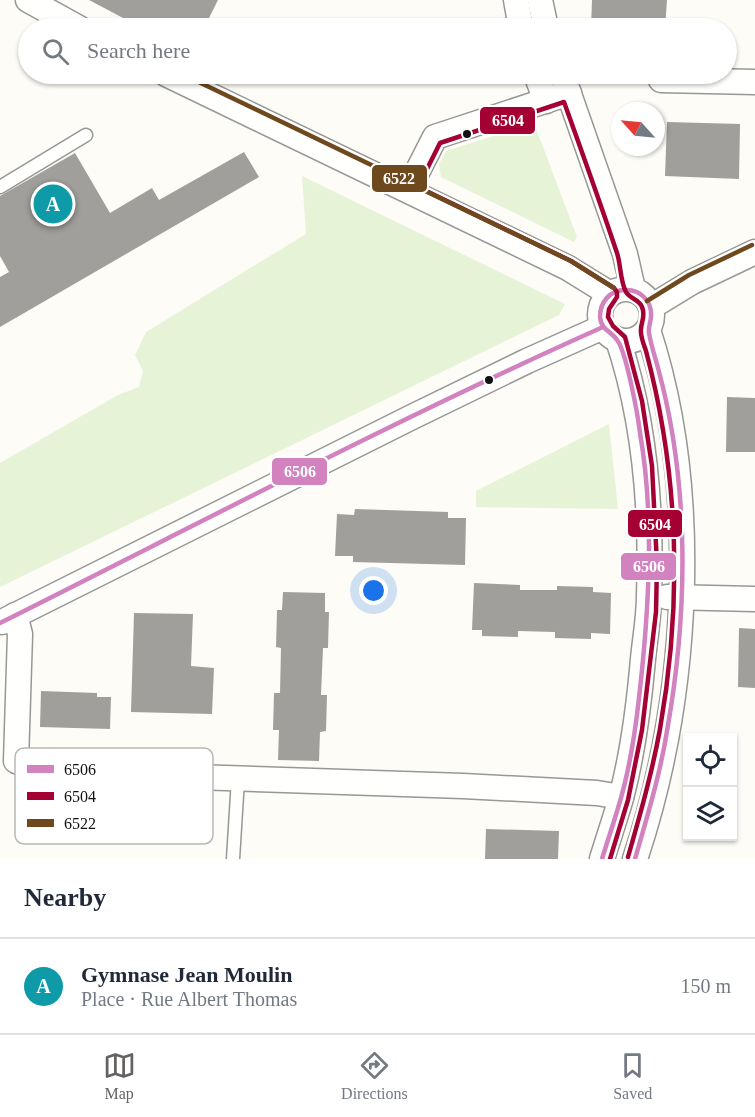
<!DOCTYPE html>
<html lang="en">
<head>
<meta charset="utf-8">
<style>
	:root { --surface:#fff; --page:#f6f6f7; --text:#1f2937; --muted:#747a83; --line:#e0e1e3; --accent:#646362 }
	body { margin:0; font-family:Georgia,serif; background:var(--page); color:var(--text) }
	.controls { position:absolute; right:18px; bottom:18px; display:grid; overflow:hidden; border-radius:0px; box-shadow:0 2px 4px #0004 }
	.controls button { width:54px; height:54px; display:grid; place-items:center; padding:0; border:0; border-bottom:2px solid var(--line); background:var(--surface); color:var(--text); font:30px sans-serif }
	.compass { position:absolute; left:611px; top:102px; width:54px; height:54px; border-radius:50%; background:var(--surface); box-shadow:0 2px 4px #0004; rotate:297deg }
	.you { position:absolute; left:374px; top:591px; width:21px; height:21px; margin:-15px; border:4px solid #fff; border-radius:50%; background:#1a73e8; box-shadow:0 0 0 9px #1a73e833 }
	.badge { display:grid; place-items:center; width:39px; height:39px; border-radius:50%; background:var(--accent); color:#fff; font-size:20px; font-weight:700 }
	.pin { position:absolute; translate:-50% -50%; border:3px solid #fff; box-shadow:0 2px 6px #0006 }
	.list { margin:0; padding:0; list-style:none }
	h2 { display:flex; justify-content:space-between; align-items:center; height:78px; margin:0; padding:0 24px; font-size:26px }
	h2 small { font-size:20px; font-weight:400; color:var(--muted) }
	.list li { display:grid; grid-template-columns:39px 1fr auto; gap:18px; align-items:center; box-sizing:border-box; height:96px; padding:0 24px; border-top:2px solid var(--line) }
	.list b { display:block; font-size:22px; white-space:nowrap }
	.list p { margin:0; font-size:20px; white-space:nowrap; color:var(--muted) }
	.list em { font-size:20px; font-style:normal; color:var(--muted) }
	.icon { flex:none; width:33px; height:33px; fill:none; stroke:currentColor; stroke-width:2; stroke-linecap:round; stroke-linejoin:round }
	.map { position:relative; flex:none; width:755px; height:859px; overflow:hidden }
	.search { position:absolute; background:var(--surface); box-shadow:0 2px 4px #0004; left:18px; right:18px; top:18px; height:66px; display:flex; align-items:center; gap:15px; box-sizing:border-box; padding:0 21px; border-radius:33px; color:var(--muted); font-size:22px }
	.sheet { height:174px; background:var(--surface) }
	nav { display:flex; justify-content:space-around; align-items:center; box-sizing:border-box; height:84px; border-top:2px solid var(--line); background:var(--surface); font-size:16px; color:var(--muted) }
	nav a { display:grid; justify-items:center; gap:3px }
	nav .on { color:var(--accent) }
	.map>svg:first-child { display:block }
	.green { fill:#e7f3d7 }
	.building { fill:#a19f9c }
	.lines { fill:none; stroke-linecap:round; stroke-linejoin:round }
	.lane-casing { stroke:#979795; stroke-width:15 }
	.street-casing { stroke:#979795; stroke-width:27 }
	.lane { stroke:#fffffe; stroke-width:12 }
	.street { stroke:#fffffe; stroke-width:24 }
	.bus-1-casing { stroke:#fff; stroke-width:9 }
	.bus-2-casing { stroke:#fff; stroke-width:9 }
	.bus-3-casing { stroke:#fff; stroke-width:9 }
	.bus-1 { stroke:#d282be; stroke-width:4.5 }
	.bus-2 { stroke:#a50034; stroke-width:4.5 }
	.bus-3 { stroke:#6e491e; stroke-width:4.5 }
	.bus-dot { fill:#111; stroke:#fff; stroke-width:2 }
	.key { fill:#fff; stroke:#b8b8b8; stroke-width:1.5 }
	.key-label { font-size:16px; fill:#111 }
	.line-badge { stroke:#fff; stroke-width:2 }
	.badge-label { font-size:16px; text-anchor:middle; font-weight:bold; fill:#fff }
</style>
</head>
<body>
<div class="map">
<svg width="755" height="859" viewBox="0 0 755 859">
	<rect width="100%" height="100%" fill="#fdfcf7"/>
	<!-- green -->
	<g class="green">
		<polygon points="534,123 577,237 574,242 441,177 439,164 446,151"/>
		<polygon points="302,176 565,304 559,315 0,587 0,463 118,395 139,387 143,371 135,355 146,332 306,234"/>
		<polygon points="609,424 618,509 476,507 476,491"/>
	</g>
	<!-- building -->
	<g class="building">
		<polygon points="89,0 218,0 204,28 142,28"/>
		<polygon points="592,0 667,0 665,28 591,28"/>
		<polygon points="667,122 740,124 739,179 665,176"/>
		<polygon points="244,152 259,177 0,327 0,277 9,272 0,256 0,196 75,153 110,213 152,188 159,200"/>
		<polygon points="727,397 755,398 755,452 726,452"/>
		<polygon points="355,509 448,512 448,518 466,518 465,565 353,562 353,556 335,556 337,514 354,515"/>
		<polygon points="474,583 520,585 520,590 557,590 557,586 593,587 593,592 611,593 610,634 591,633 591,639 555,638 555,632 518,631 518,637 482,636 482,630 472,630"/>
		<polygon points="283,592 325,593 325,612 329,612 328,648 323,648 321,695 327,695 326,731 320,732 319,761 278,760 279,730 273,730 274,693 280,693 281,648 276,647 277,610 282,610"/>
		<polygon points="134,613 193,614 191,666 214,668 212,714 131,712"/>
		<polygon points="739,628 755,629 755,688 738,687"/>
		<polygon points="41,691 97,693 97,697 111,697 110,729 40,727"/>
		<polygon points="486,829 559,831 558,859 485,859"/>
	</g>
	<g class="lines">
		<defs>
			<g id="lane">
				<polyline points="0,187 86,135"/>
				<polyline points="233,859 238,779"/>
			</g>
			<g id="street">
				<polyline points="28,0 79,28"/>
				<polyline points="516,0 521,28"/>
				<polyline points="540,0 546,28"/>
				<polyline points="166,74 568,268 610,294"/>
				<polyline points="536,74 546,101"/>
				<polyline points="562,74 625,254 633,289"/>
				<polyline points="661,80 755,82"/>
				<polyline points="408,190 435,137 569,93"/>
				<circle cx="626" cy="315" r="26"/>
				<polyline points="651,307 692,282 755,252"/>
				<polyline points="667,597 755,599"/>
				<polyline points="15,615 20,634 16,761 43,772 463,786 597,793 621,797"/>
				<polyline points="2,622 412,417 527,361 603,327"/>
				<path d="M602,859C608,839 615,819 621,798C633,753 639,705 643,659C645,638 649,617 649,596C652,511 645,421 618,340"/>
				<path d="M635,859C689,698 701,492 648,330"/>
			</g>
		</defs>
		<!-- lane casing -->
		<use href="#lane" class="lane-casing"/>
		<!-- street casing -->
		<use href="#street" class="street-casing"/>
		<!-- lane -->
		<use href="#lane" class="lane"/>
		<!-- street -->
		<use href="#street" class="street"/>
		<defs>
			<g id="bus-1">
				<path d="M0,623C200,523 399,418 603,327"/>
				<path d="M602,859C610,832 620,806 626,778C635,739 639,700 643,660C650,584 653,508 640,433C638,416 626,350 617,340C611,331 601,330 600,317C600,302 610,290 625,290C640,289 652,301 651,316C651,322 648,327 649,333C651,345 655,357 658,368C690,485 688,613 667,731C660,775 647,817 635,859"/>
			</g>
			<path id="bus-2" d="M610,859L628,800L642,730L656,612L657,564L652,466L642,401L625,337L613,326L608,317L609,309L617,297V292L614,288L571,261L418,187L440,143L564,102C582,152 600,202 617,253C621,265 620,281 626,292C630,299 639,299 642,307C646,316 641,322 641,329C640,336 644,345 646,351C679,475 682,604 660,729C652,773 640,815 628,857"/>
			<g id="bus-3">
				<polyline points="182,74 571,261 614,288"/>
				<polyline points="647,301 689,275 752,245"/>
			</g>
		</defs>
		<!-- bus-1 casing -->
		<use href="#bus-1" class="bus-1-casing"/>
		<!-- bus-2 casing -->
		<use href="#bus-2" class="bus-2-casing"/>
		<!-- bus-3 casing -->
		<use href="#bus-3" class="bus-3-casing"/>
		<!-- bus-1 -->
		<use href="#bus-1" class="bus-1"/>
		<!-- bus-2 -->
		<use href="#bus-2" class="bus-2"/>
		<!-- bus-3 -->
		<use href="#bus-3" class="bus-3"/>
	</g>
	<!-- markers -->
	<g class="bus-dot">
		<circle cx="467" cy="134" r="5"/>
		<circle cx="489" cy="380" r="5"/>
	</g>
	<!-- legend -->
	<rect x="15" y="748" width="198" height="96" rx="9" class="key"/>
	<rect x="27" y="765" width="27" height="8" fill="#d282be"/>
	<rect x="27" y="792" width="27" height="8" fill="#a50034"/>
	<rect x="27" y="819" width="27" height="8" fill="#6e491e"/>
	<g class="key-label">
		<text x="64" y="775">6506</text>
		<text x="64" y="802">6504</text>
		<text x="64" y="829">6522</text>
	</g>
	<g class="line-badge">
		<rect x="479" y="106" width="57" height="29" rx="6" fill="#a50034"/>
		<rect x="371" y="164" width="57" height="29" rx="6" fill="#6e491e"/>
		<rect x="271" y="457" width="57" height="29" rx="6" fill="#d282be"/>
		<rect x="627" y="509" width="56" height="29" rx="6" fill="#a50034"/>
		<rect x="620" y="552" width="57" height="29" rx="6" fill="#d282be"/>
	</g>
	<g class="badge-label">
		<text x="508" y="126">6504</text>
		<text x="399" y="184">6522</text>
		<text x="300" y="477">6506</text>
		<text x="655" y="530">6504</text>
		<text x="649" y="572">6506</text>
	</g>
</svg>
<div class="controls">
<button><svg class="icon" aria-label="locate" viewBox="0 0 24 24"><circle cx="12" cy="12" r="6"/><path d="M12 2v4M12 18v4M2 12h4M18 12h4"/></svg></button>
<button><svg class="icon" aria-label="layers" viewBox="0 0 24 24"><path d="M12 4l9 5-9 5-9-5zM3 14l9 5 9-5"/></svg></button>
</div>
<svg class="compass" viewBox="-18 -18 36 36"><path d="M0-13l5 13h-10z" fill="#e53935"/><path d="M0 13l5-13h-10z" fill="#747a83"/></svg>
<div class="you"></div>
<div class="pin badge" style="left:53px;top:204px;background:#0f9aa8">A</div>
<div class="search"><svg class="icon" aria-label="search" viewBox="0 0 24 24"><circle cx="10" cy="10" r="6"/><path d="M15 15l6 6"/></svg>Search here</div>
</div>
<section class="sheet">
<h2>Nearby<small></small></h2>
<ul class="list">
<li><span class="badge" style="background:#0f9aa8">A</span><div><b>Gymnase Jean Moulin</b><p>Place · Rue Albert Thomas</p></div><em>150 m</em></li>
</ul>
</section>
<nav>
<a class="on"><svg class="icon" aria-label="map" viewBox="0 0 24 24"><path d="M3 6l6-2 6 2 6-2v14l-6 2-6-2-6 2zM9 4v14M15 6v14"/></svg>Map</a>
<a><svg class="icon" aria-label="directions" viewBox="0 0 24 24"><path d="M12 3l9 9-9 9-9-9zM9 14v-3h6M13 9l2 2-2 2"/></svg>Directions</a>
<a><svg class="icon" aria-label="saved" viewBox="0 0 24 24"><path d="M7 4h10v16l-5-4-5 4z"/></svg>Saved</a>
</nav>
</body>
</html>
